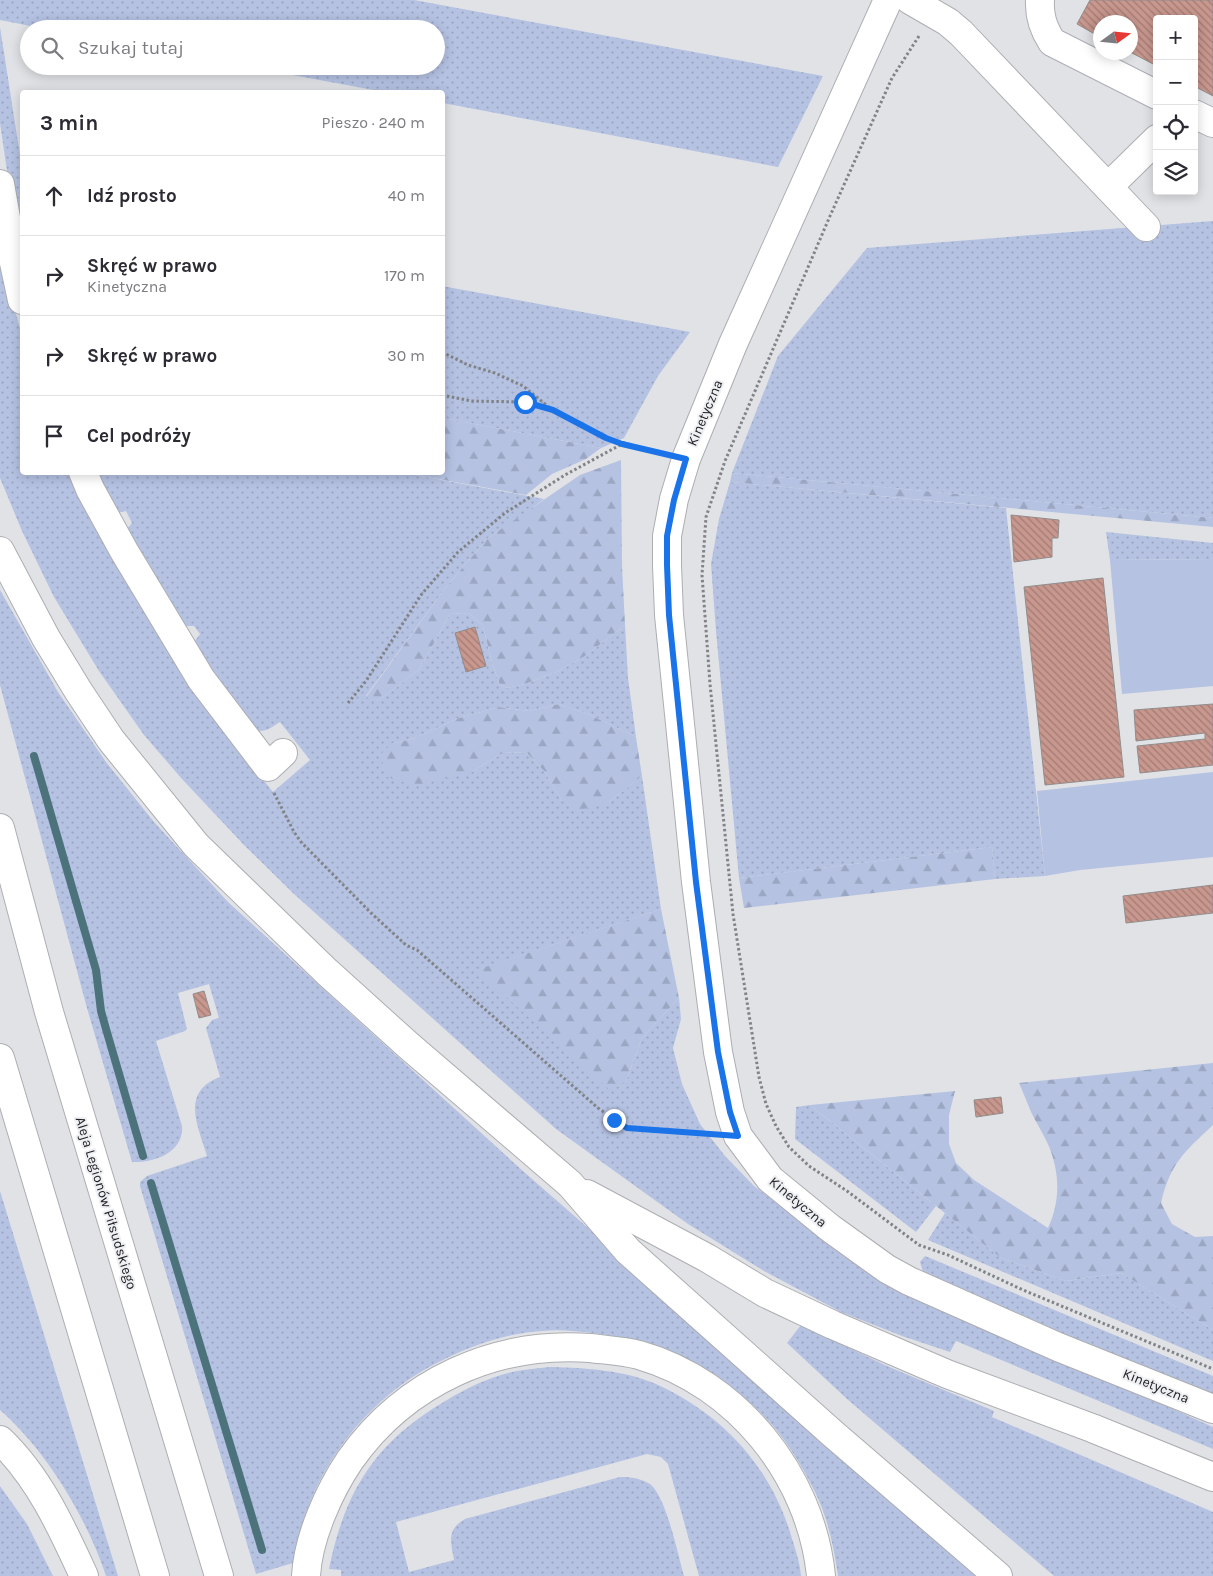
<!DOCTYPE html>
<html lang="pl">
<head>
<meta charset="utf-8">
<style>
	:root { --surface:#fff; --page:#f2f2f3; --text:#2b2b33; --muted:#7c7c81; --line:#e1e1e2 }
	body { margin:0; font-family:Karla,sans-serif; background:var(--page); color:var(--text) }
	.controls { position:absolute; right:15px; top:15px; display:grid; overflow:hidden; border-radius:5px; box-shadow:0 2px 12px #0003 }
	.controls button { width:45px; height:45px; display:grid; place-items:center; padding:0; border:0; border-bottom:1px solid var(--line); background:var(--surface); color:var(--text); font:25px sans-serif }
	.compass { position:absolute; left:1093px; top:15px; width:45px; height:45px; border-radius:50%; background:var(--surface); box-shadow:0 2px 12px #0003; rotate:75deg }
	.stop { position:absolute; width:15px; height:15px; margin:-11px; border:4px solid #1a73e8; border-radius:50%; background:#fff }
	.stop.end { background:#1a73e8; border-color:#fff; box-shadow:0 1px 5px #0008 }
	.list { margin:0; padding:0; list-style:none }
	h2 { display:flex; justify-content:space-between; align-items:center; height:65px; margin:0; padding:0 20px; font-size:21px }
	h2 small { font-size:16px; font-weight:400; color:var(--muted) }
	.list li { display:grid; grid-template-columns:32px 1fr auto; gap:15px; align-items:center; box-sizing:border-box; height:80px; padding:0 20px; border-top:1px solid var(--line) }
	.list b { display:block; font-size:19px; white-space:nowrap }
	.list p { margin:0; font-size:16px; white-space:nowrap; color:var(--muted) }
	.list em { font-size:16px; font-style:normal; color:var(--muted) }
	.icon { flex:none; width:28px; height:28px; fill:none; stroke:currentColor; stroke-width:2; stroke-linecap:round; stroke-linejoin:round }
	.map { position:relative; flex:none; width:1213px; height:1576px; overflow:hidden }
	.search { position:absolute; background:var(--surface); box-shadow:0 2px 12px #0003; left:20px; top:20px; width:425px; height:55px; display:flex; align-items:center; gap:12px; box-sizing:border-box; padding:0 18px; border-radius:28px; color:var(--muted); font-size:19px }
	.panel { position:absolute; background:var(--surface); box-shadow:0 2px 12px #0003; left:20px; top:90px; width:425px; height:385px; border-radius:5px }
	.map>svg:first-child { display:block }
	.grass { fill:url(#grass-dots) }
	.forest { fill:url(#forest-firs) }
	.pitch { fill:#b5c2e2 }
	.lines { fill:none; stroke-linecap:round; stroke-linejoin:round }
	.stream { stroke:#4c737c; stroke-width:8 }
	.building { fill:url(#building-back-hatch); stroke:#918c8b }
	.minor-casing { stroke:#acaeb2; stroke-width:30 }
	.highway-casing { stroke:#acaeb2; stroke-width:30 }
	.path { stroke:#828386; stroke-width:3; stroke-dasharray:2.5 2.5; stroke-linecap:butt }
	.minor { stroke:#fff; stroke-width:28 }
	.highway { stroke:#fff; stroke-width:28 }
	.route { stroke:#1a73e8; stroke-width:6 }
	.labels { text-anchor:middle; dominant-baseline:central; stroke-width:4; stroke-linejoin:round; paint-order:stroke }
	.street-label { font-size:14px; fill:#222324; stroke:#edeff3 }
</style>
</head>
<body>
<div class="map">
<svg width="1213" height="1576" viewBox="0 0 1213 1576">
	<defs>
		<pattern id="grass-dots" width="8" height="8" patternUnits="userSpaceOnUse" patternTransform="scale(1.25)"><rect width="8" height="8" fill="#b5c2e2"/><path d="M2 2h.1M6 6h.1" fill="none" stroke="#9ba6c2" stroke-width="1.8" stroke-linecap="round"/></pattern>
		<pattern id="forest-firs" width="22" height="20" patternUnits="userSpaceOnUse" patternTransform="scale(1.25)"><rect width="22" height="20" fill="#b5c2e2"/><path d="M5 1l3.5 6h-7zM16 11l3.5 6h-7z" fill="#9ba6c2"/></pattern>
		<pattern id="building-back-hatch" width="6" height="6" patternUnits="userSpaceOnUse" patternTransform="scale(1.25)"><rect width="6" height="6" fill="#c8978e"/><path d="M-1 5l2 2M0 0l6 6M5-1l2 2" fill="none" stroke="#a27b74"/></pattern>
	</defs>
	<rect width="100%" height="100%" fill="#e0e2e6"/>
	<!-- grass -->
	<g class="grass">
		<polygon points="0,0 414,0 823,76 778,167 443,103 442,92 384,92 245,66 436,66 436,29 46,29 0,20"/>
		<polygon points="0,27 22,168 22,256 13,212 0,123"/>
		<polygon points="1213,221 1213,518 732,473 778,356 867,248"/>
		<path d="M0,246L8,286L22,335V472L73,473L232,741L273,792L310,760L280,722C265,732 261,734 245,726L194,642L200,634L194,626H183L127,529L132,523L126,511L117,513L94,473H405L544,499L517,519L488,538L446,587L366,696L378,701L419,670L450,614L469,613L483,626L492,663L500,685L507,688L525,684L556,672L585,656L625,625L628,678L636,737L588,714L559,704L529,711L499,707L459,718L415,738L391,744L472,772L504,752L527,753L545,772L562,801L609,802L642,776L661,909L477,970L626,1081L642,1038L679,998L681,1019L673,1048L682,1084L700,1124L725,1156L754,1186L874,1275L1213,1427V1449L956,1341L950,1352L902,1336L841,1312L764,1271L688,1224L556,1129L294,894L244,845L182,779L144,735L99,671L54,597L22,531L0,478Z"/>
		<polygon points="442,286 690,332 658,376 624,438 601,448 443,418"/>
		<polygon points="730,482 1006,508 1045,876 995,879 992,847 739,878 716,631 711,564 719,519"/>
		<polygon points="1106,532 1213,543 1213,559 1110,560"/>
		<path d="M0,590L58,692L106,762L154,822L229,903L524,1172L721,1344L979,1576H838C834,1548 828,1518 815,1492C801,1464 784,1436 762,1414C714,1366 659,1341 593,1333C576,1331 558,1329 542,1331C509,1333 476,1344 447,1358C384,1387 334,1441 309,1505C301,1524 297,1543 293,1563L256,1574L140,1186V1182L147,1176L207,1156C198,1126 180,1092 220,1077L206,1028L212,1020L219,1018L209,984L178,993L187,1029L185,1031L156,1041L182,1126C184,1152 155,1163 132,1162L87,1008L0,685Z"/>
		<polygon points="810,1105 936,1206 916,1232 795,1139 796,1107"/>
		<path d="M0,1191L118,1576H106C87,1518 46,1450 0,1410Z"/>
		<polygon points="945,1213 1001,1258 1066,1281 1121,1273 1213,1330 1213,1361 928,1240"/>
		<polygon points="925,1256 1213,1376 1213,1395 1074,1338 923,1272 920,1262"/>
		<polygon points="801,1325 887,1366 994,1411 992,1417 1213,1512 1213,1576 1054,1576 847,1399 787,1343"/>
		<path d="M551,1367C586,1368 623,1370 656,1384C721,1414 768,1463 790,1532C794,1546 800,1561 801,1576H699L668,1464L661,1457L647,1454L396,1522L409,1572L454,1560C451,1542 446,1530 465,1519L620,1477C631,1477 640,1478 650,1484C666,1496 678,1555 684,1576H341V1570L329,1569C345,1490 376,1441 447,1400C469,1387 492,1376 517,1371C528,1369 540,1368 551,1367Z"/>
		<polygon points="0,1486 27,1524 53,1576 0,1576"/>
	</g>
	<!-- forest -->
	<g class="forest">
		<polygon points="443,418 601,448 586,459 552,474 526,495 405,473 442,472"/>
		<polygon points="621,460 622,566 625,625 585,656 556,672 525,684 507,688 500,685 492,663 483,626 469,613 450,614 419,670 378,701 366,697 446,587 488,538 580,475"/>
		<polygon points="732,473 1213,518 1213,527 730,482"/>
		<polygon points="559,704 588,714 636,737 642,776 609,802 577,811 562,801 545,772 527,753 504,752 472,772 415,786 387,777 380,755 391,744 415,738 459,718 499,707 529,711"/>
		<polygon points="992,847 995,879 744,908 739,878"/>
		<polygon points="661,909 679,998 642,1038 626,1081 611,1091 476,970"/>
		<path d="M1213,1063V1125C1184,1152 1170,1164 1161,1203L1172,1224L1195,1237L1213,1236V1330L1121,1273L1066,1281L1001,1258L810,1105L955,1091L949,1115V1144L956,1163L974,1180L1048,1228C1061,1200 1060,1170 1047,1142C1042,1132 1036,1122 1031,1112C1027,1102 1023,1092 1019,1083Z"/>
	</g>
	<!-- pitch -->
	<g class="pitch">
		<polygon points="1213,559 1213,686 1122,694 1110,560"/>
		<polygon points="1213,772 1213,857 1080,870 1045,876 1037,791"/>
	</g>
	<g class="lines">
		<!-- stream -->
		<g class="stream">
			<polyline points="34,756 96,970 101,1011 106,1029 143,1156"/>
			<polyline points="151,1183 262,1550"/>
		</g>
	</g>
	<!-- building -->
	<g class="building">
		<polygon points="1090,0 1213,0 1213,96 1194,86 1194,19 1157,19 1157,66 1130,52 1130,22 1100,22 1100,37 1077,24"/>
		<polygon points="1011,515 1059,520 1058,538 1052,538 1052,557 1014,562"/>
		<polygon points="1103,578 1124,777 1045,785 1024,587"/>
		<polygon points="475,627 486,666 466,672 455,633"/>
		<polygon points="1213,704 1213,765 1140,773 1137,746 1205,739 1205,733 1136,741 1134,710"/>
		<polygon points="1213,885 1213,913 1126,923 1123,896"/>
		<polygon points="204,991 211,1015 199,1018 193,994"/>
		<polygon points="1001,1097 1003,1113 976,1117 974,1100"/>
	</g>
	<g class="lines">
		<defs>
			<g id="minor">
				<polyline points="888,0 733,344 686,459 674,499 667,536 667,565 669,615 696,882 718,1052 730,1112 738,1136 770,1179 830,1228 887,1269 909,1281 1058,1347 1213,1409"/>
				<polyline points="910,0 948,22 961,33 1146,227"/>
				<path d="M1040,0C1039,16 1043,28 1052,42L1157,95"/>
				<polyline points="1194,114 1213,123"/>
				<polyline points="0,184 13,258 22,300"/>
				<polyline points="1108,187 1157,139"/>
				<polyline points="83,472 90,489 124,551 201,679 268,767 283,753"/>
			</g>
			<g id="highway">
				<polyline points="0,551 46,638 79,692 111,740 196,845 327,972 409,1046 570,1184 628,1251 832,1433 998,1576"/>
				<polyline points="0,828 49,1012 219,1576"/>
				<polyline points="0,1058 155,1576"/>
				<polyline points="587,1194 707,1258 765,1293 833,1325 947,1374 1092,1428 1213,1477"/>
				<path d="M0,1440C39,1477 62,1528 84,1576"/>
				<path d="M306,1576C308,1538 329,1491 350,1460C405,1382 495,1341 590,1348C606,1350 623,1351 639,1355C737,1383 811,1475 821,1576"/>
			</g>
		</defs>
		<!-- minor casing -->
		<use href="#minor" class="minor-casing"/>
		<!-- highway casing -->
		<use href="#highway" class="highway-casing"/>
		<!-- path -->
		<g class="path">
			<polyline points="919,36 892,78 830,216 725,461 706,517 702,575 710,684 733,914 759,1077 766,1104 776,1126 789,1147 809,1166 847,1191 919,1245 948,1255 1023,1290 1213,1369"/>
			<polyline points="442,352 468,365 495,373 523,386 550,408"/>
			<polyline points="442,395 471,401 525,402 553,410 606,438 661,453"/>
			<polyline points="348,703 366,681 421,595 458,552 505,513 565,475 622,444"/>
			<polyline points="274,793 294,832 301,842 371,913 406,945 417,950 598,1108 627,1128 710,1134"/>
		</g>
		<!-- minor -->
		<use href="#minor" class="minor"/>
		<!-- highway -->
		<use href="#highway" class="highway"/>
	</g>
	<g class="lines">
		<!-- route -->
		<polyline class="route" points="525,402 553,410 606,438 622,444 686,459 674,500 667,536 667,565 669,615 696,882 718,1052 730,1112 738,1136 627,1128 614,1120"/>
	</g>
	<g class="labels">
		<!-- street labels -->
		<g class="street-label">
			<text transform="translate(705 413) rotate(-67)">Kinetyczna</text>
			<text transform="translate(798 1202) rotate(40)">Kinetyczna</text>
			<text transform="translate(106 1203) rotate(73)">Aleja Legionów Piłsudskiego</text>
			<text transform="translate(1156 1386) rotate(22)">Kinetyczna</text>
		</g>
	</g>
</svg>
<div class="controls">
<button>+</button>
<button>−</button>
<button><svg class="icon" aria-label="locate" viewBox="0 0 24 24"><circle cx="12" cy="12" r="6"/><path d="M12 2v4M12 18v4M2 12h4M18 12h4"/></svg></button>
<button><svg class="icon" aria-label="layers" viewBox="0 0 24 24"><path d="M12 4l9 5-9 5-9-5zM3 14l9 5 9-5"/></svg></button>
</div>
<svg class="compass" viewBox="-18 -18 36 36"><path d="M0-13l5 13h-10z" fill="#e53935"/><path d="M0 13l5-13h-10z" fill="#7c7c81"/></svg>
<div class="stop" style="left:525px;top:402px"></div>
<div class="stop end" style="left:614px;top:1120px"></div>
<div class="search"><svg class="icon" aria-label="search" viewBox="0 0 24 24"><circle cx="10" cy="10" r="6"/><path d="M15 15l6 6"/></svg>Szukaj tutaj</div>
<section class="panel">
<h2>3 min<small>Pieszo · 240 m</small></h2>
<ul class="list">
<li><svg class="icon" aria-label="ahead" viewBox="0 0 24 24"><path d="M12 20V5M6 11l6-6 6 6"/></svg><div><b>Idź prosto</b></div><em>40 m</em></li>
<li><svg class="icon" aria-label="right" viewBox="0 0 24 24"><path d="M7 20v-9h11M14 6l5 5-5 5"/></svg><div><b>Skręć w prawo</b><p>Kinetyczna</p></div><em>170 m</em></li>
<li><svg class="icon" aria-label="right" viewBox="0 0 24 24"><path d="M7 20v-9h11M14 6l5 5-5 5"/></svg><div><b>Skręć w prawo</b></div><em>30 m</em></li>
<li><svg class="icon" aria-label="arrive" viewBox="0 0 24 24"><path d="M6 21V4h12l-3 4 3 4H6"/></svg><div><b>Cel podróży</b></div></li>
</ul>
</section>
</div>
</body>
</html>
